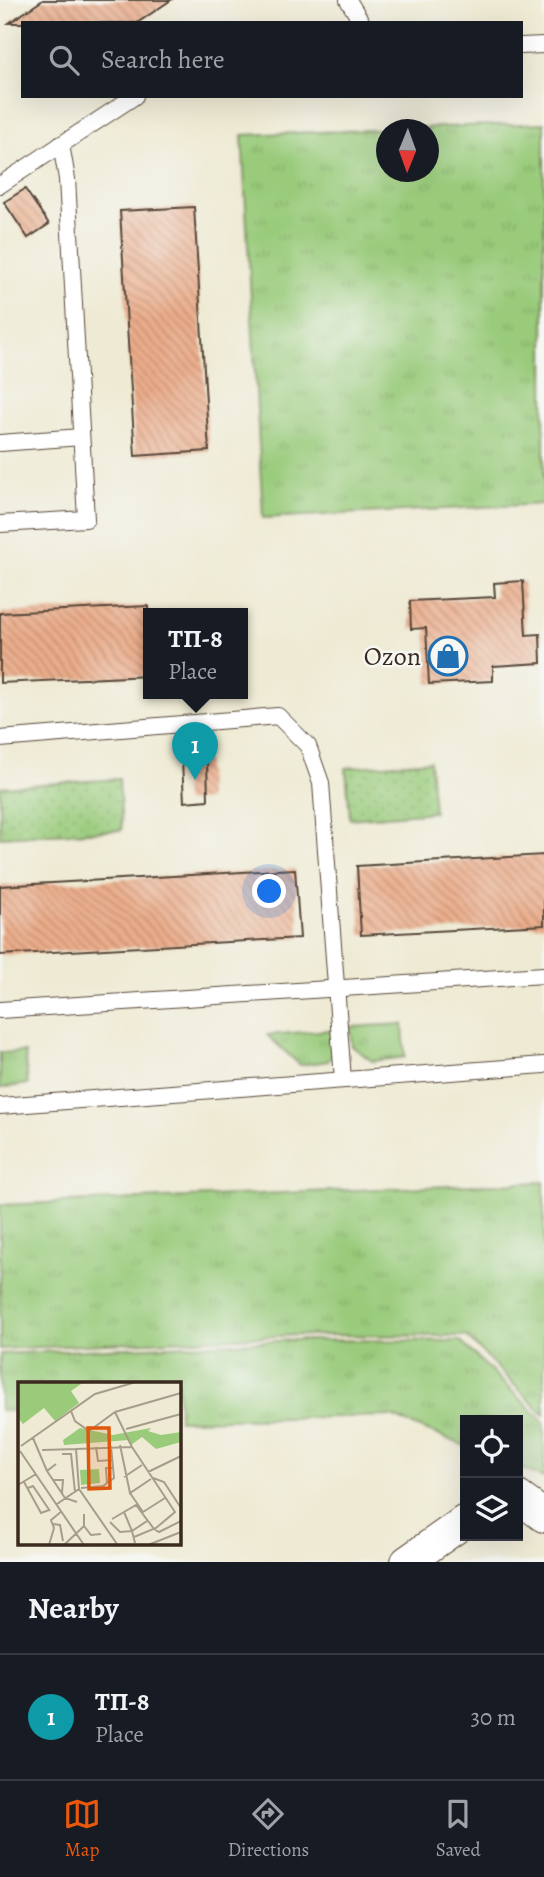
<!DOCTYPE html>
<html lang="en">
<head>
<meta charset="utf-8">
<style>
	:root { --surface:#171b24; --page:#20242c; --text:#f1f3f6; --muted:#9ea1a6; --line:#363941; --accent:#ea580c }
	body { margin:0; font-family:Alegreya,serif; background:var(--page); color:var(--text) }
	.controls { position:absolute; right:21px; bottom:21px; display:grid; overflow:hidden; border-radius:0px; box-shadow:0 7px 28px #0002 }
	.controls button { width:63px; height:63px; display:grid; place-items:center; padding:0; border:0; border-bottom:2px solid var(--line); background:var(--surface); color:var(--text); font:35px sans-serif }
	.compass { position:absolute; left:376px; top:119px; width:63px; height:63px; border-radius:50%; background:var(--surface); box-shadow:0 7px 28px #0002; rotate:181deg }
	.you { position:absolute; left:270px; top:892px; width:24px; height:24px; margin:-18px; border:5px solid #fff; border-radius:50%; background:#1a73e8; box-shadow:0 0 0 10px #1a73e833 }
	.badge { display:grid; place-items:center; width:46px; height:46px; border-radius:50%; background:var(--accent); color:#fff; font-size:23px; font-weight:700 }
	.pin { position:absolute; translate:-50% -58px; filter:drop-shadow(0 2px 4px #0008) }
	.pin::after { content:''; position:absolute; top:37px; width:24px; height:21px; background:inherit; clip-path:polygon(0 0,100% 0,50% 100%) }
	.popup { position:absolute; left:143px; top:608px; width:105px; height:91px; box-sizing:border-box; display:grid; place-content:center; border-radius:0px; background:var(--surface); filter:drop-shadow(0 2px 5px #0005); font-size:23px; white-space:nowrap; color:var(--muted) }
	.popup b { font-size:26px; color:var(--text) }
	.popup::after { content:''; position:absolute; left:50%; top:100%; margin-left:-14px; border:14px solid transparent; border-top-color:var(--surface) }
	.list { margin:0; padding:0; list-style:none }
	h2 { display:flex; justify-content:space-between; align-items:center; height:91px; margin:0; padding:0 28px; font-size:30px }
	h2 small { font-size:23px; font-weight:400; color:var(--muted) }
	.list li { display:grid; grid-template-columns:46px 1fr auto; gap:21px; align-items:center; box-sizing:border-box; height:126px; padding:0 28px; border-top:2px solid var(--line) }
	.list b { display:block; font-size:26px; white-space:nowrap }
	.list p { margin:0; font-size:23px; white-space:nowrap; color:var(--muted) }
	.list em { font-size:23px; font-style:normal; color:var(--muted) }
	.icon { flex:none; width:38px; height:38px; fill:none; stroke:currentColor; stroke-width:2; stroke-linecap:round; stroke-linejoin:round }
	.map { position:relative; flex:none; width:544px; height:1562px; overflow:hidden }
	.search { position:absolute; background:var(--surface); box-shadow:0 7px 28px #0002; left:21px; right:21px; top:21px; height:77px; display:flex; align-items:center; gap:18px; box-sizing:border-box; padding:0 24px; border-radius:0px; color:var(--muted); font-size:26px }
	.sheet { height:217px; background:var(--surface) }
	nav { display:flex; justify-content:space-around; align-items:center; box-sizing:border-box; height:98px; border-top:2px solid var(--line); background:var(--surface); font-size:19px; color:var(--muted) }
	nav a { display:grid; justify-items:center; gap:4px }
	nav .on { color:var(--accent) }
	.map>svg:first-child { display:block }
	.grass { fill:url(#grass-tufts); stroke:#6a7a4c; stroke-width:2; fill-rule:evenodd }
	.park { fill:url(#park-dots); stroke:#6a7a4c; stroke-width:2 }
	.building { fill:url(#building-back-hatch) }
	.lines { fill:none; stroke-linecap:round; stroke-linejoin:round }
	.service-casing { stroke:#564739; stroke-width:18 }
	.minor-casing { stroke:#564739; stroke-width:34 }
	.service { stroke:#fff; stroke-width:16 }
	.minor { stroke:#fff; stroke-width:32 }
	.labels { text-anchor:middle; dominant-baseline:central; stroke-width:5; stroke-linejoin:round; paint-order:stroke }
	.poi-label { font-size:26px; fill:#3b2a1e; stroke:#f6f6f2; text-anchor:end }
	.inset-road { fill:none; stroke:#a69d8b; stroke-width:2 }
	.view { fill:#df570d; fill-opacity:0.15; stroke:#df570d; stroke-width:3.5 }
	.inset-edge { fill:none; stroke:#3b2a1e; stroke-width:3.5 }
</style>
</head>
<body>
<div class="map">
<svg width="544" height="1562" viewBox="0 0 544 1562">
	<defs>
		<pattern id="grass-tufts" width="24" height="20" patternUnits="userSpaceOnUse" patternTransform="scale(1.75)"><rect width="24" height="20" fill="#99cb7a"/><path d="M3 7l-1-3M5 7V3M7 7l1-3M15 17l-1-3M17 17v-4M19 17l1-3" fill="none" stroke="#85ae69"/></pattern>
		<pattern id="park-dots" width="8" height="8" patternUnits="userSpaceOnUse" patternTransform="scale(1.75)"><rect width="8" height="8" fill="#99cb7a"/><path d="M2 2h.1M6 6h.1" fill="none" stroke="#85ae69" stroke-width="1.8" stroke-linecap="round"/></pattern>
		<pattern id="building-back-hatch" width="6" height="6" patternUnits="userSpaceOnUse" patternTransform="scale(1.75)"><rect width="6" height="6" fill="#ebad8b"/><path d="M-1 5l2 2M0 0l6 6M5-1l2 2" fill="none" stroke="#c08d71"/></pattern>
	</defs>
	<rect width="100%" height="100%" fill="#f6f6f2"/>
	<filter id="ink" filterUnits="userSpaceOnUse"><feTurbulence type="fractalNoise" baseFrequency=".0143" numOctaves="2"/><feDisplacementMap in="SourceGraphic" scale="14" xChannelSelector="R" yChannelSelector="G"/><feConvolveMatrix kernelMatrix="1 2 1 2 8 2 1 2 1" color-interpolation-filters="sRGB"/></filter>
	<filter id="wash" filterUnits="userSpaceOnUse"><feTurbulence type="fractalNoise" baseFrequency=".00686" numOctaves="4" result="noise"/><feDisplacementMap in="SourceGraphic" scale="28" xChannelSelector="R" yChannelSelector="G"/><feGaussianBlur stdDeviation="1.57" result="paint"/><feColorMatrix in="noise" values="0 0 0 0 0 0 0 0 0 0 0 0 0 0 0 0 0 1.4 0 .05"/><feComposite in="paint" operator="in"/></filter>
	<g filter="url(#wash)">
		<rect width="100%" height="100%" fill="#eeead3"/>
		<!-- grass -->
		<g class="grass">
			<path d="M544,123V504L263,518L242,135ZM386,130H428V172H386Z"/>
			<polygon points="403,1024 405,1057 372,1061 352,1046 350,1027"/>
			<polygon points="330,1030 333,1053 328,1061 300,1065 267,1035"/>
			<polygon points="25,1052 28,1084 0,1088 0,1053"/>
			<polygon points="544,1182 544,1415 466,1336 299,1335 0,1349 0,1205"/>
			<polygon points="295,1340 460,1341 544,1422 544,1478 518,1467 518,1420 465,1420 465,1446 391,1416 179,1420 178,1384 19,1384 19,1412 0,1410 0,1354"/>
		</g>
		<!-- park -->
		<g class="park">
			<polygon points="430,761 434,812 350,819 346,768"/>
			<polygon points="119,779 122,830 0,837 0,787"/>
		</g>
		<g id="blocks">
			<!-- building -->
			<g class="building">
				<polygon points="43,0 171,0 137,23 9,23"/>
				<polygon points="25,189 49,224 28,238 4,202"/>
				<polygon points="194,207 209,451 135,456 120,211"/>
				<polygon points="523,581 526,635 540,634 541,663 493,666 493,681 429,684 426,628 411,629 410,601 495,597 494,583"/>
				<polygon points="148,606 148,676 0,683 0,613"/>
				<polygon points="207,760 208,800 184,802 182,761"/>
				<polygon points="544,855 544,925 361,935 357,866"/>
				<polygon points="295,869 300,938 0,955 0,886"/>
			</g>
		</g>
	</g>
	<g filter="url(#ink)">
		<use href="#blocks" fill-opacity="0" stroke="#564739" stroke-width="2"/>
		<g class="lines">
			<defs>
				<g id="service">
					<polyline points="348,0 362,23"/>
					<polyline points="521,46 544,45"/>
					<polyline points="0,185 135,96"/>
					<polyline points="0,443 81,437"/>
					<polyline points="0,524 86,519 67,179 61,144"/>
					<polyline points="0,739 278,716 308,746 321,783 343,1080"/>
					<polyline points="0,1010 544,975"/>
					<polyline points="0,1106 544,1065"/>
				</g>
				<g id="minor">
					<polyline points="518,1497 544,1516"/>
					<polyline points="407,1562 465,1521"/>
				</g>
			</defs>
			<!-- service casing -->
			<use href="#service" class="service-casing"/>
			<!-- minor casing -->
			<use href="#minor" class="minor-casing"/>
			<!-- service -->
			<use href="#service" class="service"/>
			<!-- minor -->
			<use href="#minor" class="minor"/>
		</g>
	</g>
	<!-- icons -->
	<defs>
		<symbol id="shop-ring" viewBox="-11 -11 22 22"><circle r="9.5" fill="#f6f6f2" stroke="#1f6fb2" stroke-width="1.5"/><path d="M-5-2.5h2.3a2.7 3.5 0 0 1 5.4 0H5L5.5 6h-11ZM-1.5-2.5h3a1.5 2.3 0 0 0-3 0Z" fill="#1f6fb2"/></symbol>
	</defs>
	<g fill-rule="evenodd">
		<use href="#shop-ring" x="426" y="634" width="44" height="44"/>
	</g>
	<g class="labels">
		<!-- poi labels -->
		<g class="poi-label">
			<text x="421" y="656">Ozon</text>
		</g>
	</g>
	<!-- overview -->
	<g transform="translate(18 1382)">
		<rect width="163" height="163" fill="#eeead3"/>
		<path d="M0,0H66L53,9L61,21L37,39L26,26L5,42L0,36ZM62,46L95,53L133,46L130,49L143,53L163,50V60L138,67L124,55L113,63L111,58L46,63L45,58ZM81,87L82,101L63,103L62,88Z" fill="#99cb7a"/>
		<path class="inset-road" d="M53,29L57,39L71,49L97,30L114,65M97,30L163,11M108,47L163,32M15,56L29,89M102,63L112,111L133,97M3,64L77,12L118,0M78,65L80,79L94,78M58,67L114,65L157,130L138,146L116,155M24,68L58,67L61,107M2,69L66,163M44,72H53L57,110M38,82L29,89L47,116L59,120M130,90L163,74M106,95L124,83M135,96L146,100L163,126M34,98H45L44,111M6,100L23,131L31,128M89,101L88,86H95M0,103L18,92M10,106L15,104L32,129M63,106L85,104L96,96L93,64M112,111L125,130L147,116M39,122L61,107L99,162M106,130L114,149L129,139M94,137L118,123L136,147M92,140L102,150L114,149L117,161M35,142L42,143L45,159M66,144L73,153L83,152M136,147L141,150L163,139M31,163L36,146L33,138L44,129M46,163L66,144V132M91,163H118M130,163L163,150"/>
		<path class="view" d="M70,46H91L92,106L71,107Z"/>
		<rect width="163" height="163" class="inset-edge"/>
	</g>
</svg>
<div class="controls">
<button><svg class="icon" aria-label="locate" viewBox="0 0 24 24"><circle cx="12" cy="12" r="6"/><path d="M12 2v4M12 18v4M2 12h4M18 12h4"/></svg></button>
<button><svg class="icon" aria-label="layers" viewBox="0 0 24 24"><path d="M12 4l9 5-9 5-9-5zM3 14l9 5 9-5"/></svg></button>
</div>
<svg class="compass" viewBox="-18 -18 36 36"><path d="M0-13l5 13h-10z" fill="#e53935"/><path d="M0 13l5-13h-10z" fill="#9ea1a6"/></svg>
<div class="you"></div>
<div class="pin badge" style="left:195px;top:780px;background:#0f9aa8">1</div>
<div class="popup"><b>ТП-8</b>Place</div>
<div class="search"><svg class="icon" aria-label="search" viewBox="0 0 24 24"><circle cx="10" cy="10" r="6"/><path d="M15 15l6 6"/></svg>Search here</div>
</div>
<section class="sheet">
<h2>Nearby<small></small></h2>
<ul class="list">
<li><span class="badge" style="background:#0f9aa8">1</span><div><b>ТП-8</b><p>Place</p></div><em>30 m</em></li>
</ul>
</section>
<nav>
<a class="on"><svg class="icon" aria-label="map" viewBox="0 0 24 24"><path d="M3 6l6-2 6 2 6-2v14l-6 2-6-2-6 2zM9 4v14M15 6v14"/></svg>Map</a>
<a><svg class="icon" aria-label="directions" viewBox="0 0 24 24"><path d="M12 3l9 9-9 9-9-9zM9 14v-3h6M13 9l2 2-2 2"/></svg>Directions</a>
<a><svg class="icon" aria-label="saved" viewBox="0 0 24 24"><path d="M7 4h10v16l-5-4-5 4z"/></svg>Saved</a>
</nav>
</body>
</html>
